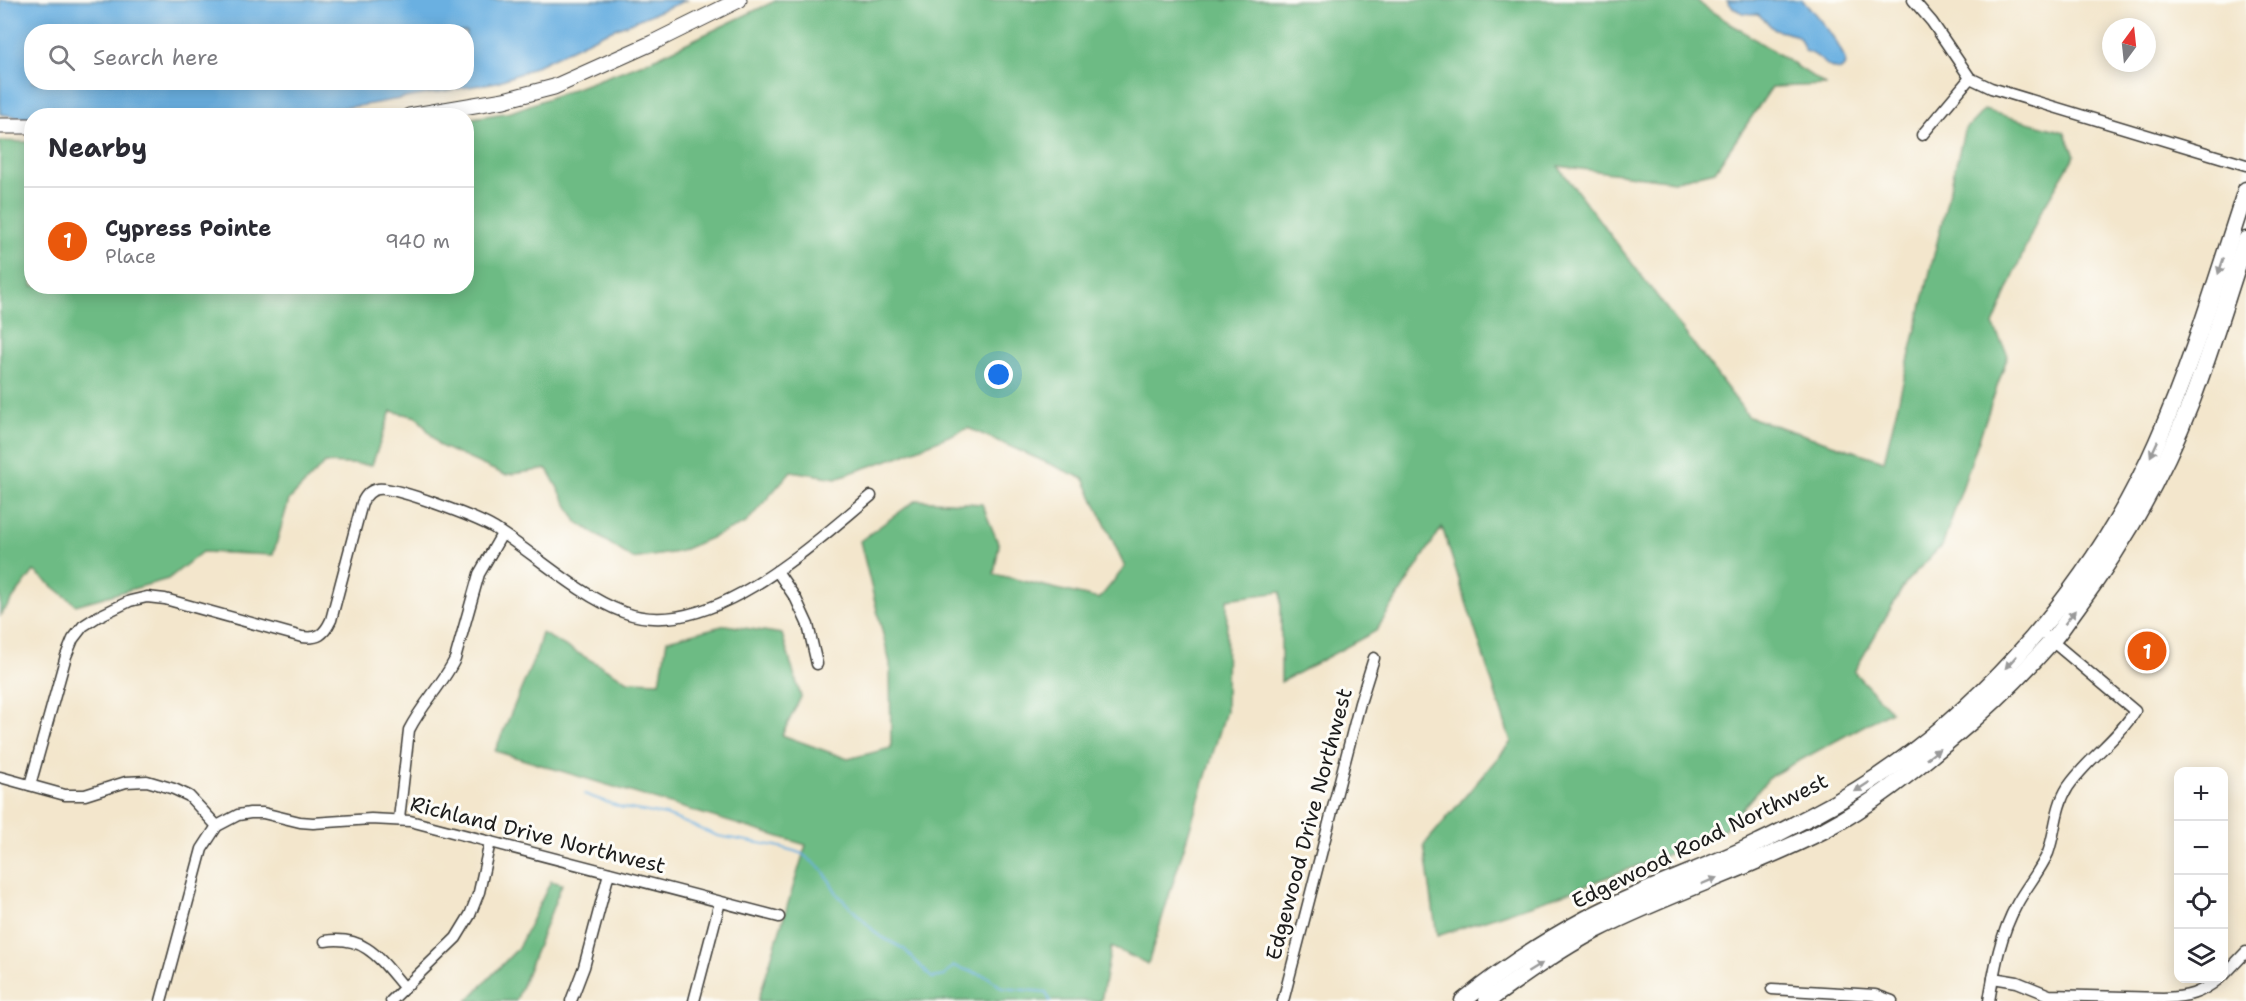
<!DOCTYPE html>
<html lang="en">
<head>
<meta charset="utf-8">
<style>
	:root { --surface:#fff; --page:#f7f7f7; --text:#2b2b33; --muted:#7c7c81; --line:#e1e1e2; --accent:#ea580c }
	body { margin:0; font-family:"Shantell Sans",sans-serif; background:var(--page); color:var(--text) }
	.controls { position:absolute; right:18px; bottom:18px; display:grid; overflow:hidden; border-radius:12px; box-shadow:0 3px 15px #0003 }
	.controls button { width:54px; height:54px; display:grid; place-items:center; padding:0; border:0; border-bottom:2px solid var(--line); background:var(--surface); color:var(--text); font:30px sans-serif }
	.compass { position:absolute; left:2102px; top:18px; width:54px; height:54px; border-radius:50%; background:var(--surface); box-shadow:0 3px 15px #0003; rotate:15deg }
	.you { position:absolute; left:999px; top:375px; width:21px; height:21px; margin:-15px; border:4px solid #fff; border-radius:50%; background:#1a73e8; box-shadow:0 0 0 9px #1a73e833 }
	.badge { display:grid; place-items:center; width:39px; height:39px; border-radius:50%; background:var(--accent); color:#fff; font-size:20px; font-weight:700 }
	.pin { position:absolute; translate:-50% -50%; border:3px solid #fff; box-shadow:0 2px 6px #0006 }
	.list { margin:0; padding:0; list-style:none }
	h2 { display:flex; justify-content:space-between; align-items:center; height:78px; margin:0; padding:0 24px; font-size:26px }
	h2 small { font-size:20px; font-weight:400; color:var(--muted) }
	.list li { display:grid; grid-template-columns:39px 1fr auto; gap:18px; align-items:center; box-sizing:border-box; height:108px; padding:0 24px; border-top:2px solid var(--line) }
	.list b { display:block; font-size:22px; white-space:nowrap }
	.list p { margin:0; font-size:20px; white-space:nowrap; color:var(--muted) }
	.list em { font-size:20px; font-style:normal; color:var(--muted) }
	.icon { flex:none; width:33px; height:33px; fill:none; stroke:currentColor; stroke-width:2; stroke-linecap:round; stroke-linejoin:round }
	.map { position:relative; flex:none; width:2246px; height:1001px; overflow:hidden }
	.search { position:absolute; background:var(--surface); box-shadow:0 3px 15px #0003; left:24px; top:24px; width:450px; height:66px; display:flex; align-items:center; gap:15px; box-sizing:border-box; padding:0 21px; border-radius:24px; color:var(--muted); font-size:22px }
	.panel { position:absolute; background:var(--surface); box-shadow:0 3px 15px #0003; left:24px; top:108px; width:450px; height:186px; border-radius:24px }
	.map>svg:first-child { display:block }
	.forest { fill:#6dbb84; stroke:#446c50; stroke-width:1.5 }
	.water { fill:#6ab0e1; stroke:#43667e; stroke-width:1.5; fill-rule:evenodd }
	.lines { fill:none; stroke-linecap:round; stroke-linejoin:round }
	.stream { stroke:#6ab0e1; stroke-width:2 }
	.street-casing { stroke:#3c3a36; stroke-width:13 }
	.secondary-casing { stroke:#3c3a36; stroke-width:17 }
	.primary-casing { stroke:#3c3a36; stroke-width:19 }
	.street { stroke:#fff; stroke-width:10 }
	.secondary { stroke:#fff; stroke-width:15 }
	.primary { stroke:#fff; stroke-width:16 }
	.oneway { fill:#999 }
	.labels { text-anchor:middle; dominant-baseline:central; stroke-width:6; stroke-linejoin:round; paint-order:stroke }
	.street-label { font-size:21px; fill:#1c1c1c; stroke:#fdfcf7 }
</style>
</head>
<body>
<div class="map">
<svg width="2246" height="1001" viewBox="0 0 2246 1001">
	<rect width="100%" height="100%" fill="#fdfcf7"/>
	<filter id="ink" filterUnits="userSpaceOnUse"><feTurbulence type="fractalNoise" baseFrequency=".0167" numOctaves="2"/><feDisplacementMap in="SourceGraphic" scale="12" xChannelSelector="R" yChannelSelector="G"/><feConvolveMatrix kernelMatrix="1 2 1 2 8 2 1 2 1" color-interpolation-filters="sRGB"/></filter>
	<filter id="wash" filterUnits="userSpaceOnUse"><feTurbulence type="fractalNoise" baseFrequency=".008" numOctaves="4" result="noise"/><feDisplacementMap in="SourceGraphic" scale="24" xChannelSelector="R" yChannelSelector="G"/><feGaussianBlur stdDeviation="1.35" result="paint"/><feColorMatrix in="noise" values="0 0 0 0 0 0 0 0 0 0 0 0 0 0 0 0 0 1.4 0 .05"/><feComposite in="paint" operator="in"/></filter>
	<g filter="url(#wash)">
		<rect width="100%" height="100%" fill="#f3e6cc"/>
		<!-- forest -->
		<g class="forest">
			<polygon points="777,0 1697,0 1703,6 1826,85 1772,87 1715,171 1674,181 1558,166 1749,417 1884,461 1964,131 1984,110 2064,132 2075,155 2040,213 1993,325 2008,355 1943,544 1906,582 1854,672 1891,711 1771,776 1719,835 1557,896 1437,936 1424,845 1511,742 1442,527 1376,631 1281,682 1281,592 1227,599 1226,711 1148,964 1111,947 1101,1001 758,1001 806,845 495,751 536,654 542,633 628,681 660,682 667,640 726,625 782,634 801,697 782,735 848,759 891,748 890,663 860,541 916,500 982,504 999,545 994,574 1099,599 1125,567 1084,479 968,428 900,456 836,478 791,471 746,523 678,552 633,559 577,522 547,469 505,475 440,446 417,417 391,411 372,465 325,463 289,500 273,555 202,552 168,579 76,605 34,571 0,616 0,141 31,142 32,286 466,286 467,119 511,112 649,61"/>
			<polygon points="551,881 562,884 516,1001 467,1001 518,948"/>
		</g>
		<!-- water -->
		<g class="water">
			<path d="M0,0H687L602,34L526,71L497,82L359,106L303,111L233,115L164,116L93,111L65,115L32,116L30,119L0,114ZM32,32H466V82H32Z"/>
			<path d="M1727,0H1802C1816,14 1843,45 1846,65L1841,70C1825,70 1820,53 1805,51L1800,39L1795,35L1775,30L1758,14C1743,14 1736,13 1727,0Z"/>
		</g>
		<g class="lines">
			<!-- stream -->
			<polyline class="stream" points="584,794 623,808 666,815 718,836 776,846 801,853 823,870 838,895 878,935 904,949 932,978 944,976 954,966 988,977 1002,988 1046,992 1050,1001"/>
		</g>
	</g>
	<g filter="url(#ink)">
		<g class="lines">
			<defs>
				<g id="street">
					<polyline points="1913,0 1932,22 1970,78 1991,88 2246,165"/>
					<polyline points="1922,135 1970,78"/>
					<polyline points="777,571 796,599 808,625 817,664"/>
					<polyline points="0,777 65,795 85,795 126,782 147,781 174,789 189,796 217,826"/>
					<path d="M30,785L66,656L73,639L83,626L97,617L130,601L147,597L165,599L302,637C318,639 324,635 331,620L362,503C365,496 370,490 378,489C395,486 477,518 494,528C535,554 578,595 623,612C708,644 811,545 871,496"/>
					<path d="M399,819L409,730C422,704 443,684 455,659L479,574L502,534"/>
					<path d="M325,941C366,935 380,959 404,987"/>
					<polyline points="2224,975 2246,952"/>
					<path d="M1993,978L2017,982L2049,995L2163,998C2188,997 2200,994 2220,978"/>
					<polyline points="1772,989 1875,995 1892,1001"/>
					<polyline points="161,1001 202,849 217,826 238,815 250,813 263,813 300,822 313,823 371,819 410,821 779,917"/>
					<polyline points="391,1001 456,938 470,915 479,892 490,842"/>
					<polyline points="571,1001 584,967 609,873"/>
					<polyline points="694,1001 720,902"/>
					<polyline points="1283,1001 1360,703 1374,658"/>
					<path d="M1989,1001C1995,966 2000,935 2017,904C2026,887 2040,871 2048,853C2056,831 2055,807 2068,787C2087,759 2117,740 2135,711L2047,637"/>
				</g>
				<g id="secondary">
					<polyline points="409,116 504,100 554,87 652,43 739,0"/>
					<polyline points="0,126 32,126"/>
				</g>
				<g id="primary">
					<path d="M1463,1001C1501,970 1543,942 1586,919C1642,889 1703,870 1760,842C1778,834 1795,824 1813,815C1962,738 2090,595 2157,442C2193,361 2218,274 2246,190"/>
					<path d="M1487,1001C1522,976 1558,950 1596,930C1670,892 1750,868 1824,830C1870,806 1913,771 1952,738C1987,709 2020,677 2050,643C2060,632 2068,619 2077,607C2124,544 2163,474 2192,400C2212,348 2228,293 2246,240"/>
				</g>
			</defs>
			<!-- street casing -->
			<use href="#street" class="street-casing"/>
			<!-- secondary casing -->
			<use href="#secondary" class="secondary-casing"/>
			<!-- primary casing -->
			<use href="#primary" class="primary-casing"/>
			<!-- street -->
			<use href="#street" class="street"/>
			<!-- secondary -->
			<use href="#secondary" class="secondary"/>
			<!-- primary -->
			<use href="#primary" class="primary"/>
		</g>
		<!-- one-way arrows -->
		<defs><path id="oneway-solid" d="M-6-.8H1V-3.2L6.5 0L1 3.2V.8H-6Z" transform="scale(1.5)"/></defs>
		<g class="oneway">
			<use href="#oneway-solid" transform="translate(2221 266) rotate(109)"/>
			<use href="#oneway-solid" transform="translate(2154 449) rotate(115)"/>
			<use href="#oneway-solid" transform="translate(2070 617) rotate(-53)"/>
			<use href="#oneway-solid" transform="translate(2011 662) rotate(132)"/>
			<use href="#oneway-solid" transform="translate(1933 754) rotate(-38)"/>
			<use href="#oneway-solid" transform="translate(1862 787) rotate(147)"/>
			<use href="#oneway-solid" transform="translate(1709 881) rotate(-23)"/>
			<use href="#oneway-solid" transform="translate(1535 968) rotate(-32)"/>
		</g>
	</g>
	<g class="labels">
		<!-- street labels -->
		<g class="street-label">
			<text transform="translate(1309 824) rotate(-75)">Edgewood Drive Northwest</text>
			<text transform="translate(538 835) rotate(14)">Richland Drive Northwest</text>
			<text transform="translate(1700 841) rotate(-26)">Edgewood Road Northwest</text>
		</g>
	</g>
</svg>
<div class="controls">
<button>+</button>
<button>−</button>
<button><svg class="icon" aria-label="locate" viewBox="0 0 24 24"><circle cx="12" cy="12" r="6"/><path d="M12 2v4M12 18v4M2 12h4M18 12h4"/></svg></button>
<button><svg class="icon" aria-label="layers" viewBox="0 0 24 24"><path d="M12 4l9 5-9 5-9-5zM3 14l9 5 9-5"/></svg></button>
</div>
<svg class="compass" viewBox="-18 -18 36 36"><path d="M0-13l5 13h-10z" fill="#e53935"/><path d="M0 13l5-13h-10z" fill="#7c7c81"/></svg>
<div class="you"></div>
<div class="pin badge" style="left:2147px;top:651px">1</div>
<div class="search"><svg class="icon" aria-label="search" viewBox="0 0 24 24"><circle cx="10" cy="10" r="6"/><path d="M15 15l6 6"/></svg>Search here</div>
<section class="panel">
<h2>Nearby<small></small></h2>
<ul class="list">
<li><span class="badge">1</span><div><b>Cypress Pointe</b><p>Place</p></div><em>940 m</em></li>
</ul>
</section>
</div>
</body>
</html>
